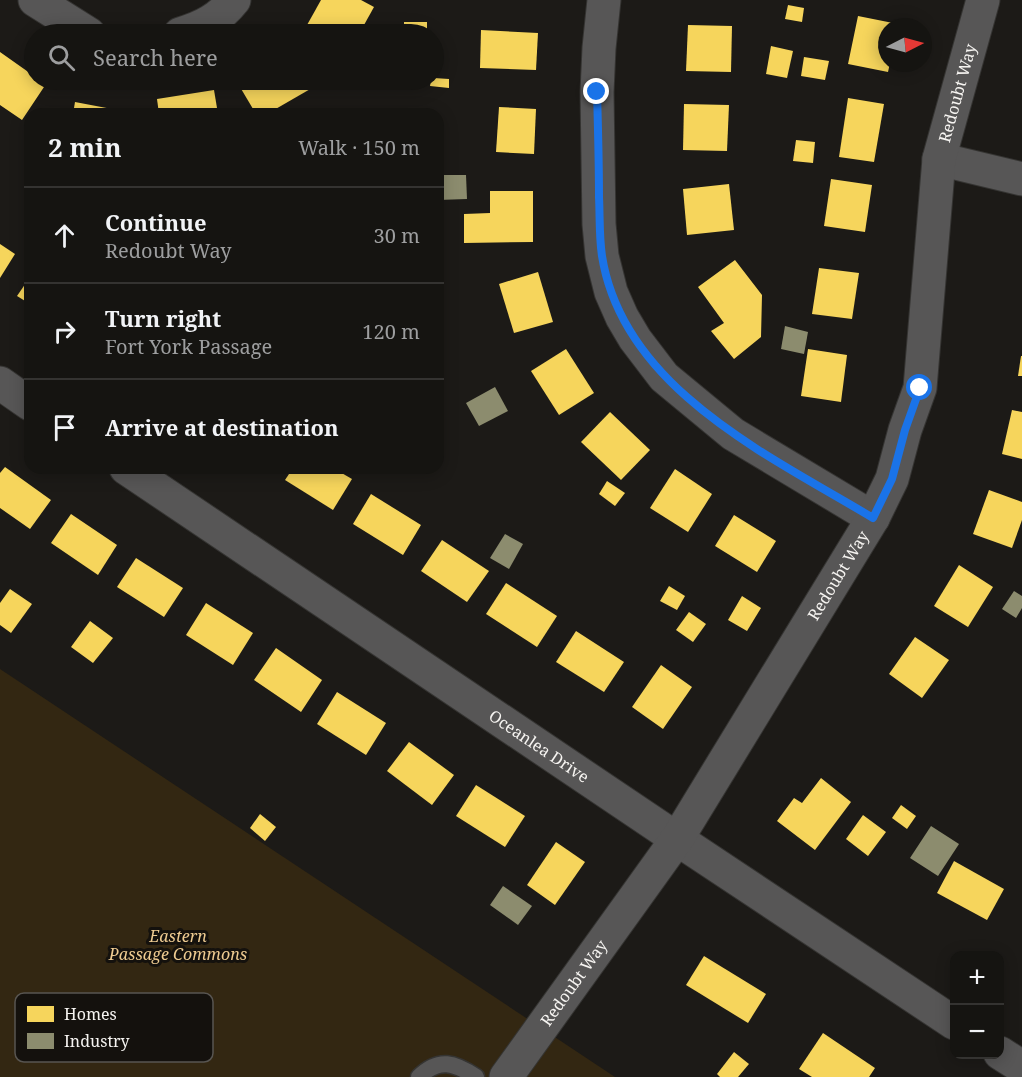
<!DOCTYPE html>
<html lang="en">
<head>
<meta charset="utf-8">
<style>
	:root { --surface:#151411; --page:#22211f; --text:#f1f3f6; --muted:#9d9e9f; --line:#343331 }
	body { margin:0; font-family:"Noto Serif",serif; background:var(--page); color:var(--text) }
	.controls { position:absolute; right:18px; bottom:18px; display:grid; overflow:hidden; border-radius:12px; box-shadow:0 3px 15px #0003 }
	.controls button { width:54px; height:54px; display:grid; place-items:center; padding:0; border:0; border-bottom:2px solid var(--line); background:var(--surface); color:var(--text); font:30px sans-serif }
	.compass { position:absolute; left:878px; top:18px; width:54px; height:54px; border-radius:50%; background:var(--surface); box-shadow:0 3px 15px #0003; rotate:84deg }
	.stop { position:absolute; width:18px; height:18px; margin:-14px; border:4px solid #1a73e8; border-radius:50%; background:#fff }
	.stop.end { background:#1a73e8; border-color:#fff; box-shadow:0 2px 6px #0008 }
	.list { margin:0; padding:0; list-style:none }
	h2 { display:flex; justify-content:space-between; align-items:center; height:78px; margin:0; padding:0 24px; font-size:26px }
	h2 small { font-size:20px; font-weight:400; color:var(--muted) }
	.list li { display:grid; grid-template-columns:39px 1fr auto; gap:18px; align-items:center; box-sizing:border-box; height:96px; padding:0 24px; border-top:2px solid var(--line) }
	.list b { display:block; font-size:22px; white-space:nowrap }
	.list p { margin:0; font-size:20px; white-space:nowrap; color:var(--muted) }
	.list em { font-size:20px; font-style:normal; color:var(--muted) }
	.icon { flex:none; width:33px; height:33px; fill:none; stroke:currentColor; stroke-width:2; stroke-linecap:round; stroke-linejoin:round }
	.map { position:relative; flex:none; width:1022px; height:1077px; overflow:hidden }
	.search { position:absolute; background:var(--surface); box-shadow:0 3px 15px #0003; left:24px; top:24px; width:420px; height:66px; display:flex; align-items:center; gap:15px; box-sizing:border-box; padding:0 21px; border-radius:33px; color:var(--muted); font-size:22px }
	.panel { position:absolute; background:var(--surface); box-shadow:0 3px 15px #0003; left:24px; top:108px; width:420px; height:366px; border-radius:18px }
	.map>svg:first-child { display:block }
	.green { fill:#332712 }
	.homes { fill:#f6d55c }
	.industry { fill:#8c8c6e }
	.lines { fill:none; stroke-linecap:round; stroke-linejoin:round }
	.service-casing { stroke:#353432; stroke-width:19 }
	.minor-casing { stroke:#353432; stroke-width:35 }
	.service { stroke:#575656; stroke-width:16 }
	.minor { stroke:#575656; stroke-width:33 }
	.route { stroke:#1a73e8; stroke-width:8 }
	.labels { text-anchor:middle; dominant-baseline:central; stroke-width:6; stroke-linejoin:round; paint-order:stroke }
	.street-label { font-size:16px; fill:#f6f4f1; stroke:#14110d }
	.park-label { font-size:16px; font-style:italic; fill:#eecb91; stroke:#14110d }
	.key { fill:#14110d; stroke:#585551; stroke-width:1.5 }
	.key-label { font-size:16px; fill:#f6f4f1 }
</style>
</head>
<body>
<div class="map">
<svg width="1022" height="1077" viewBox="0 0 1022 1077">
	<rect width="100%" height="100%" fill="#1c1a17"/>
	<!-- green -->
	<polygon class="green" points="0,669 615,1077 0,1077"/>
	<!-- homes -->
	<g class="homes">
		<polygon points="321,0 361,0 374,7 359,34 302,34"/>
		<polygon points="788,5 804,8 802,22 785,19"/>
		<polygon points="858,16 898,24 897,27 887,27 887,63 890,63 888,72 848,64"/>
		<rect x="404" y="22" width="23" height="12"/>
		<polygon points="688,25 732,26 731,72 686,71"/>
		<polygon points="481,30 538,33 536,70 480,68"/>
		<polygon points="771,46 793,51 787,78 766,74"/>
		<polygon points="0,52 34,76 34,80 40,80 46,84 22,120 0,105"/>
		<polygon points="804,57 829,61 825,80 801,76"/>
		<polygon points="434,78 449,79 449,88 430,86 431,80 434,80"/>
		<polygon points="253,80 307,80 312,88 267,114 256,114 240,87"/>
		<polygon points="214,90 218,114 159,114 157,99"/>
		<polygon points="848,98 884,104 874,162 839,157"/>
		<polygon points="75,102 133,113 133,114 73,114"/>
		<polygon points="684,104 729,105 727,151 683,150"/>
		<polygon points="499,107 536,109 534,154 496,152"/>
		<polygon points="796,140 815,142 813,163 793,161"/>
		<polygon points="831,179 872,185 865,232 824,226"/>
		<polygon points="729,184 734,230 687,235 683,189"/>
		<polygon points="490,191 533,191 533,242 464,243 464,214 490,213"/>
		<polygon points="0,244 15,254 0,278"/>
		<polygon points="735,260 762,295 761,337 734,359 711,331 724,323 698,287"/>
		<polygon points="819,268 859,273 852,319 812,314"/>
		<polygon points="538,272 553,322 514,333 499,284"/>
		<polygon points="30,277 30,304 17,296"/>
		<polygon points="566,349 594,393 559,415 531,371"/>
		<polygon points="808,349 847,355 841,402 801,396"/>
		<polygon points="1021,356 1022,356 1022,376 1018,376"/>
		<polygon points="1012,410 1022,412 1022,459 1002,454"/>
		<polygon points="610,412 650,450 621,480 581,442"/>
		<polygon points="5,467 51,500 30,529 0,508 0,473"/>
		<polygon points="293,468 333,468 352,479 333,510 285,480"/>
		<polygon points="675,469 712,494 688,532 650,508"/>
		<polygon points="607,481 625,493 615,506 599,494"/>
		<polygon points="989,490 1022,502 1022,520 1012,548 973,534"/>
		<polygon points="371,494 421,525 403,555 353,524"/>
		<polygon points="71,514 117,545 98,575 51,543"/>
		<polygon points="734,515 776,541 757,572 715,546"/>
		<polygon points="442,540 489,571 467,602 421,571"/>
		<polygon points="136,558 183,588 164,617 117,587"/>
		<polygon points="959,565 993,587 968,627 934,606"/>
		<polygon points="506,583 557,616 537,647 486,614"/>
		<polygon points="669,586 685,596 677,610 660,601"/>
		<polygon points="10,589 32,604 11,633 0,625 0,603"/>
		<polygon points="742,596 761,608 747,631 728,620"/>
		<polygon points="206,603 253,633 233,665 186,635"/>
		<polygon points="689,612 706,624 693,642 676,630"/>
		<polygon points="90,621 113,638 93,663 71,647"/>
		<polygon points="576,631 624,662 604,692 556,662"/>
		<polygon points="915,637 949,660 922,698 889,674"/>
		<polygon points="276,648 322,680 301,712 254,680"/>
		<polygon points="661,665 692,687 663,729 632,707"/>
		<polygon points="337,692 386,723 366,755 317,724"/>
		<polygon points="409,742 454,775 432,805 387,771"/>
		<polygon points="821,778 851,802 815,850 777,821 794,798 802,803"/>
		<polygon points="476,785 525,816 505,847 456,816"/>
		<polygon points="901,805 916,816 907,829 892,818"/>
		<polygon points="260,814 276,827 265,841 250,828"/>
		<polygon points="863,815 886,832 868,856 846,839"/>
		<polygon points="556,842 585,862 555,905 527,885"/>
		<polygon points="954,861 1004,889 987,920 937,893"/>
		<polygon points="704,956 766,994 748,1023 686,985"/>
		<polygon points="823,1033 875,1068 869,1077 812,1077 799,1069"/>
		<polygon points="734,1052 749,1064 738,1077 720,1077 717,1074"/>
	</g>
	<!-- industry -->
	<g class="industry">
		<polygon points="438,175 466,175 467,199 438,200"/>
		<polygon points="785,326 808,332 804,354 781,349"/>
		<polygon points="495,387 508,411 479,426 466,403"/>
		<polygon points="505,534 523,544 509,569 490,558"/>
		<polygon points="1014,591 1022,596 1022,608 1016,618 1002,609"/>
		<polygon points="931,826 959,844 938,876 910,858"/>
		<polygon points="503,886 532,906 518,925 490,905"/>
	</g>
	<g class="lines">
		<defs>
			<path id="service" d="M419,1077C439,1057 455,1063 476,1077"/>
			<g id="minor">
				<polyline points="35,0 89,34"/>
				<polyline points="604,0 599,48 597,92 599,224 602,256 611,292 622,317 635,339 664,377 733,434 873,518"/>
				<path d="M180,34C203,27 219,19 234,0"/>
				<polyline points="939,159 1022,179"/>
				<polyline points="0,383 30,404"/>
				<path id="s1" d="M126,468L677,839L954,1023"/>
				<polyline points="1000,1053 1022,1067"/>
				<path id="s2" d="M506,1077L677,839L873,518L892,479L905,430L920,388L939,159L983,0"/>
			</g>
		</defs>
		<!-- service casing -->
		<use href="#service" class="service-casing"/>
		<!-- minor casing -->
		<use href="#minor" class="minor-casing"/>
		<!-- service -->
		<use href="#service" class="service"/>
		<!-- minor -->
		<use href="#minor" class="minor"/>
	</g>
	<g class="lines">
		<!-- route -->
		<path class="route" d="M597,92C598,127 599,162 599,197C600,217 599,236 602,256C623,389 770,456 873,518L892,479L905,430L920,388"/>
	</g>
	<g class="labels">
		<!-- street labels -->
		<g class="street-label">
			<text stroke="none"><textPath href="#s2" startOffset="1106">Redoubt Way</textPath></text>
			<text stroke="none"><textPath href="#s2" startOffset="602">Redoubt Way</textPath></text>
			<text stroke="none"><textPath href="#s1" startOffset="498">Oceanlea Drive</textPath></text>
			<text stroke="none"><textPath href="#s2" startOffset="116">Redoubt Way</textPath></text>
		</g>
		<!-- park labels -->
		<g class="park-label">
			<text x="178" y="936">Eastern<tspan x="178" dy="18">Passage Commons</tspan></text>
		</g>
	</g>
	<!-- legend -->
	<rect x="15" y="993" width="198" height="69" rx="9" class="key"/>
	<rect x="27" y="1006" width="27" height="16" fill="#f6d55c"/>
	<rect x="27" y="1033" width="27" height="16" fill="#8c8c6e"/>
	<g class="key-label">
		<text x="64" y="1020">Homes</text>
		<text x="64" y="1047">Industry</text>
	</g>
</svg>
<div class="controls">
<button>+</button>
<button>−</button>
</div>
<svg class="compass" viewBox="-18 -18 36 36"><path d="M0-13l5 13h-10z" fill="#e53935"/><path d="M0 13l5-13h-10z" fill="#9d9e9f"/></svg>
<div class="stop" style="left:920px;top:388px"></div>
<div class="stop end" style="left:597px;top:92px"></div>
<div class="search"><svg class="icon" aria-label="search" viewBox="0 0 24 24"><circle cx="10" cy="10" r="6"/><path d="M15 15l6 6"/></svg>Search here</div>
<section class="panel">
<h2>2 min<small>Walk · 150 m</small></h2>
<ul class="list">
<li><svg class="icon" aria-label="ahead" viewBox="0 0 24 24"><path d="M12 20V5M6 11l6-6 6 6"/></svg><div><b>Continue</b><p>Redoubt Way</p></div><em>30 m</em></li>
<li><svg class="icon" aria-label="right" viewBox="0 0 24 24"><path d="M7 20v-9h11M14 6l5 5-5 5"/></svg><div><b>Turn right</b><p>Fort York Passage</p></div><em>120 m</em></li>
<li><svg class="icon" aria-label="arrive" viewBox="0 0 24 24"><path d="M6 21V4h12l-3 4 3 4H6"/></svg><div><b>Arrive at destination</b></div></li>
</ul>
</section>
</div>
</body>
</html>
